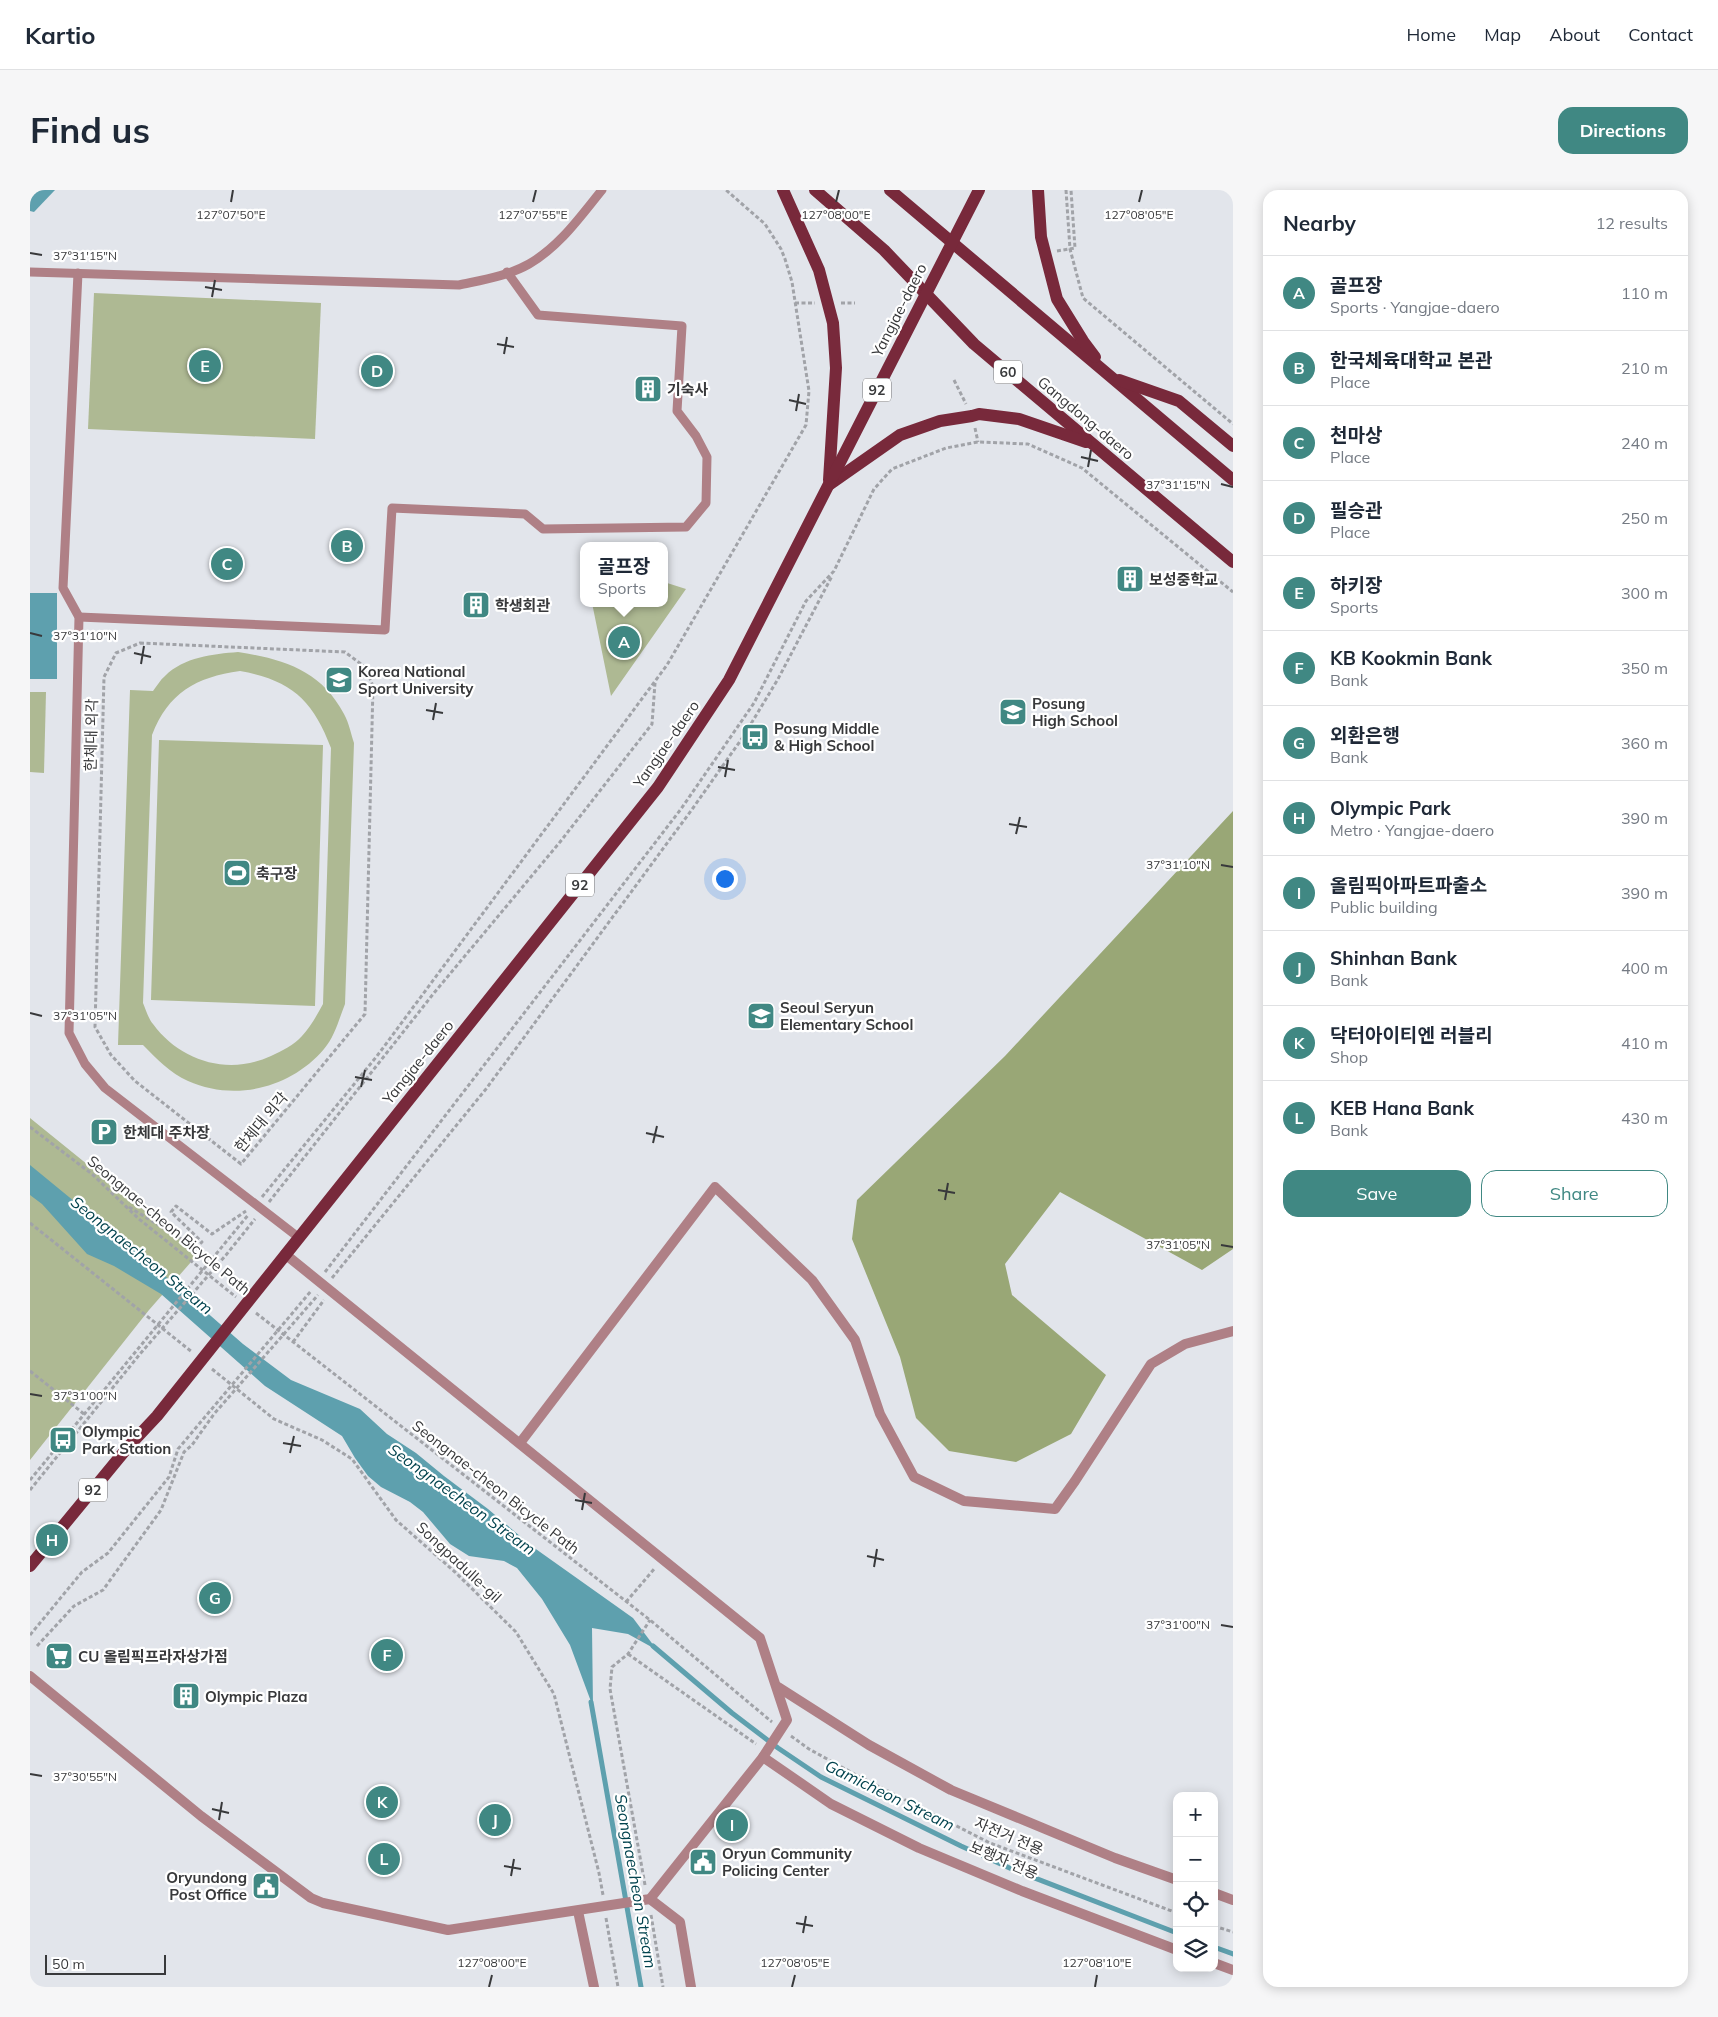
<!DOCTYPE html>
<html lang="en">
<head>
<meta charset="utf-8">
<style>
	:root { --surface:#fff; --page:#f6f6f7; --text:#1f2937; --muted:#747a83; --line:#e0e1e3; --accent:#408883 }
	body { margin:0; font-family:Mulish,"Noto Sans KR",sans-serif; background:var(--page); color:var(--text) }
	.controls { position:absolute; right:15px; bottom:15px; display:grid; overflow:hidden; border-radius:10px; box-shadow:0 2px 12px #0003 }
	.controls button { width:45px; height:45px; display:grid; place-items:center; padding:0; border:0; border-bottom:1px solid var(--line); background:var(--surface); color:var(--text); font:25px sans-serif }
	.scale { position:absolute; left:15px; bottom:12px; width:121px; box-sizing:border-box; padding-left:5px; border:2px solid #38393b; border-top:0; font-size:14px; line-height:18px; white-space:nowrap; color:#38393b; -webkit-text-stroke:4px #fff; paint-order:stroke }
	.you { position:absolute; left:694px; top:688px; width:18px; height:18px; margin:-12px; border:4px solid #fff; border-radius:50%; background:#1a73e8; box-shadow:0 0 0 8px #1a73e833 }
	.badge { display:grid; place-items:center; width:32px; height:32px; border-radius:50%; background:var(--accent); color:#fff; font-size:16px; font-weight:700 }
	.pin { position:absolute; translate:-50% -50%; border:2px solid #fff; box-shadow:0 1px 5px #0006 }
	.popup { position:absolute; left:550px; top:352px; width:88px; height:65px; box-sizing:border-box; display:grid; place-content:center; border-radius:10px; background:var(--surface); filter:drop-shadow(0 1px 4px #0005); font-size:16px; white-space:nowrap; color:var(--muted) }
	.popup b { font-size:19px; color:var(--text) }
	.popup::after { content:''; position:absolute; left:50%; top:100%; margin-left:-10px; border:10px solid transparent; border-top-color:var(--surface) }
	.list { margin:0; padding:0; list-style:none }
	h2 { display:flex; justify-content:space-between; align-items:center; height:65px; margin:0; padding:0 20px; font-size:21px }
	h2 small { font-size:16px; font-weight:400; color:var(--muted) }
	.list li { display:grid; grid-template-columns:32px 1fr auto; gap:15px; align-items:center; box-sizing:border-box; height:75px; padding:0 20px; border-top:1px solid var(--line) }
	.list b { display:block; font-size:19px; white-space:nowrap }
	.list p { margin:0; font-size:16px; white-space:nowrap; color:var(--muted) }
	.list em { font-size:16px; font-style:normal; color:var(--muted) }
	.actions { display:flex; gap:10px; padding:15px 20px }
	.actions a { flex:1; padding:11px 0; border:1px solid var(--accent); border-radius:15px; text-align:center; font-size:18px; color:var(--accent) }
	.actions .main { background:var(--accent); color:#fff }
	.icon { flex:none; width:28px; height:28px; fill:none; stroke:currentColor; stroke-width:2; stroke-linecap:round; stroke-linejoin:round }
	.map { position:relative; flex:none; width:1203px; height:1797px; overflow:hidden; border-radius:15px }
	header { display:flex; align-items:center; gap:30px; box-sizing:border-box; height:70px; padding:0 25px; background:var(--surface); border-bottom:1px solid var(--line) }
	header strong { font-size:24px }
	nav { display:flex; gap:28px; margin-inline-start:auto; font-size:18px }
	.intro { display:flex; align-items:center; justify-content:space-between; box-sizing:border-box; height:120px; padding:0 30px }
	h1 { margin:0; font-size:35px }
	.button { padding:12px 22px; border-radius:15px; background:var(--accent); color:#fff; font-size:18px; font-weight:700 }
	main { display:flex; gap:30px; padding:0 30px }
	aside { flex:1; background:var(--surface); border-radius:15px; box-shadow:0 2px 12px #0003 }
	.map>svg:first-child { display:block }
	.green { fill:#aeb993; fill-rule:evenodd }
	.forest { fill:#99a776 }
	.water { fill:#5ea0ae }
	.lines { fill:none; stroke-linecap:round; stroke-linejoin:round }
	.stream { stroke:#5ea0ae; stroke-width:5 }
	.path { stroke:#a1a3a8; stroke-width:3; stroke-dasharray:4 2.5; stroke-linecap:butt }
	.lane { stroke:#af8086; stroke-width:9 }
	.street { stroke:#af8086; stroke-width:10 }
	.primary { stroke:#78293b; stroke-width:12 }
	.ticks { fill:none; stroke:#38393b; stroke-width:2 }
	.labels { text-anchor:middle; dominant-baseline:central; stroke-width:4.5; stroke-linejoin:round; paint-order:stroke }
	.shield { fill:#fff; stroke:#747476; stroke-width:1 }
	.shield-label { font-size:14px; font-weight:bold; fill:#38393b }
	.street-label { font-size:15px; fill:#38393b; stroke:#fff }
	.poi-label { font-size:15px; font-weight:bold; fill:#38393b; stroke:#fff; text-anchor:start }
	.water-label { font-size:16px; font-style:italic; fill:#02434e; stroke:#fff }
	.ticks-label { font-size:12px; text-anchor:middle; fill:#38393b; stroke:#fff; stroke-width:4.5; stroke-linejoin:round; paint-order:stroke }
</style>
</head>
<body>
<header>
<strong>Kartio</strong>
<nav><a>Home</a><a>Map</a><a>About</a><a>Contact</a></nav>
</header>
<div class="intro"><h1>Find us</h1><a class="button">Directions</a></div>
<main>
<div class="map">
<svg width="1203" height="1797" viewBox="0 0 1203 1797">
	<rect width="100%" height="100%" fill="#e2e5eb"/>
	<!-- green -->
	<g class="green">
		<polygon points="64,103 291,113 285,249 58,239"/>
		<polygon points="634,392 656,399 581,506 562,413 634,413"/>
		<path d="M208,462C253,469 291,480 314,524C319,533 321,544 324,553L315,814C309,829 305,846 294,859C261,898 205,912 158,891C140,883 127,869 113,855H88L100,500L123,501C127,496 130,490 135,486C154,467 183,464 208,462ZM210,481C261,490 283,510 301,558L293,814C287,825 281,836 272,846C264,855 252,861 241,866C198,886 150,871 123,834C118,828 116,820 113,813L122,545C138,503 166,487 210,481Z"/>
		<polygon points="0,502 16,502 14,583 0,582"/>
		<polygon points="129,550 293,555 285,816 121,810"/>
		<polygon points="0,928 168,1064 119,1120 0,1270"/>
	</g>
	<!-- forest -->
	<polygon class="forest" points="1203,621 1203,1059 1172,1080 1030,1002 975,1074 982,1105 1076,1185 1041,1244 986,1272 919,1261 886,1228 870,1167 822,1049 827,1010 975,866"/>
	<!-- water -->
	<g class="water">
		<polygon points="0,0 25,0 4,22 0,21"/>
		<rect x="0" y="403" width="27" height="86"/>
		<polygon points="0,975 134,1085 213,1154 261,1190 330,1219 357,1244 386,1263 414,1286 458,1319 503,1357 603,1428 627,1460 598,1444 562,1438 563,1517 540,1455 512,1409 487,1378 474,1371 439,1366 420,1354 393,1322 380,1312 351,1297 338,1286 325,1268 312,1246 235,1196 131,1104 84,1076 57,1064 12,1014 0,1005"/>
	</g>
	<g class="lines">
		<!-- stream -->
		<g class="stream">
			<polyline points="623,1456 702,1523 748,1558 791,1587 931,1656 984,1680 1147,1743"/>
			<polyline points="561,1512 611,1797"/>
			<polyline points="1184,1757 1203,1764"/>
		</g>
		<!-- path -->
		<g class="path">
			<polyline points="1036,0 1040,59 1053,108 1203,234"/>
			<polyline points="1027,61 1045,58 1041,0"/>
			<polyline points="765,113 785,113"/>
			<polyline points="811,113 825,113"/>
			<polyline points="924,190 936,214"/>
			<polyline points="945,238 948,252"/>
			<polygon points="110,453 315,462 335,477 343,496 335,824 211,974 105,891 81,865 65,837 74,487 86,463"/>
			<polyline points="0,937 62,984 109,1029 206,1107"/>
			<polyline points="232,1007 347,866 637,475 776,235 779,201 762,92 755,69 751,59 735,34 696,0"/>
			<polyline points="239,1012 404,803 530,652 622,534 625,493"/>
			<polyline points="99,1017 166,1058 172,1052 141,1022 146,1016 182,1044 216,1021"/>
			<polyline points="0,1033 162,1162"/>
			<polyline points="295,1082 651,619 724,513 776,411 804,381 844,299 862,279 916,258 948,252 998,254 1052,278 1203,402"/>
			<polyline points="302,1088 456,899 663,618 713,547 748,489 802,386"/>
			<polyline points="226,1123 620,1430 742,1532"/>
			<polyline points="263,1152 294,1110"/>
			<polyline points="182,1179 244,1229 292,1250 322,1269 366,1330 425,1382 486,1442 524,1504 569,1683 573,1705"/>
			<polyline points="0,1181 54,1224"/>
			<polyline points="0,1290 219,1024"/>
			<polyline points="0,1300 110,1164 196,1065 225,1029"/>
			<polyline points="596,1412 625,1378"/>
			<polyline points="0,1445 52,1382 78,1363 139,1287 148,1259 281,1101"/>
			<polyline points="7,1456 44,1416 73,1400 131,1320 154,1262 162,1255 184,1224 288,1105"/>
			<polyline points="598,1464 726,1554"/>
			<polyline points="761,1546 779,1559 828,1586 960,1653 1147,1723"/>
			<polyline points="615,1695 580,1499 582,1477 598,1464 620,1430"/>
			<polyline points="621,1725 633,1797"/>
			<polyline points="576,1728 588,1797"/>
			<polyline points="1184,1736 1203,1742"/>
		</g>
		<!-- lane -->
		<g class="lane">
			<path d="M0,82L429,95C452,90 478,86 499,74C530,56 550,27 572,0"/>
			<polyline points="48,83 33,398 49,427 39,843 55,874 75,898 268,1047"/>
			<polyline points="49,427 355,440 362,318 495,324 513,339 656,337 676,313 677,267 666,246 647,221 652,136 508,125 477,82"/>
		</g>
		<!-- street -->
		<g class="street">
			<polyline points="490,1253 685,997 782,1090 825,1150 850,1224 884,1287 934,1311 1025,1319 1045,1291 1121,1174 1155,1154 1203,1141"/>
			<polyline points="0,1486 171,1626 281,1708 293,1713 418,1740 620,1709 733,1567 757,1530 730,1448 255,1064"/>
			<polyline points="748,1497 839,1555 921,1600 1085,1668 1147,1690"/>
			<polyline points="733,1567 801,1614 889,1658 992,1701 1147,1760"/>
			<polyline points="1184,1703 1203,1710"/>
			<polyline points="620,1709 650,1732 661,1797"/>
			<polyline points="548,1721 564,1797"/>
			<polyline points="1184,1773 1203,1780"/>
		</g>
		<!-- primary -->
		<g class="primary">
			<polyline points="753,0 789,80 803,133 806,178 799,290"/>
			<polyline points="785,0 854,60 944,154 1203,372"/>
			<polyline points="860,0 1203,290"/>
			<polyline points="1008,0 1011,47 1027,109 1053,151 1065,167"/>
			<polyline points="1089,190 1149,211 1203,256"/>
			<polyline points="800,294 870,245 910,231 942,226 949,224 989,229 1056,252"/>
			<polyline points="0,1376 98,1257 127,1226 628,597 699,490 949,0"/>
		</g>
	</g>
	<!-- ticks -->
	<path class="ticks" d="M201,12L203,0M503,12L506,0M806,12L809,0M1109,12L1112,0M0,63L12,65M175,97L192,100M182,107L185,90M467,154L484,157M474,164L477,147M759,210L776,214M766,221L769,204M1051,267L1068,271M1058,277L1061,260M1191,294L1203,297M0,443L12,446M104,463L121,467M111,474L114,456M396,520L413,523M403,530L406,513M688,577L705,580M695,587L698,570M979,634L997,637M986,644L990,627M1191,675L1203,677M0,823L12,826M325,887L342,890M331,897L335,880M616,943L634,947M623,953L627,936M908,1000L925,1003M915,1010L918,993M1191,1055L1203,1057M0,1204L12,1206M253,1253L271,1256M260,1263L264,1246M545,1310L562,1313M552,1320L555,1303M837,1366L854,1370M844,1377L847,1359M1191,1435L1203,1437M0,1584L12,1586M182,1619L199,1623M189,1630L192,1612M474,1676L491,1679M481,1686L484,1669M766,1733L783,1736M773,1743L776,1726M459,1797L462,1785M762,1797L765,1785M1065,1797L1067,1785"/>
	<!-- icons -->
	<defs>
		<symbol id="building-square" viewBox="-11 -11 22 22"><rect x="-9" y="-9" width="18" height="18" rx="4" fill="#408883" stroke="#fff"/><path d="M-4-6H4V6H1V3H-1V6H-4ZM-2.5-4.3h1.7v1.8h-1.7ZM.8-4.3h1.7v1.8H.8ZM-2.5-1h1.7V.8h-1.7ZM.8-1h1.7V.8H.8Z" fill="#fff"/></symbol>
		<symbol id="university-square" viewBox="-11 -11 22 22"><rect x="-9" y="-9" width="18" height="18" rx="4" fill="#408883" stroke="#fff"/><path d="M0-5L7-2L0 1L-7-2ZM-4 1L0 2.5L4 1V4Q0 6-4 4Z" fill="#fff"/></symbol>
		<symbol id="school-square" viewBox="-11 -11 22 22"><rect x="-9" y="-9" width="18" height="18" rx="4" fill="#408883" stroke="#fff"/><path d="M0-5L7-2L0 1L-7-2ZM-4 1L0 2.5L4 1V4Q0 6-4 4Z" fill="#fff"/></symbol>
		<symbol id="bus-square" viewBox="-11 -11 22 22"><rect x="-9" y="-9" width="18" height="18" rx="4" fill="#408883" stroke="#fff"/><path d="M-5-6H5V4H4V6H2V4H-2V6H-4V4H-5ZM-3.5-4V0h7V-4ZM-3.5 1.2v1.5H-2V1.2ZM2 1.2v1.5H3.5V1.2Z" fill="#fff"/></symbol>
		<symbol id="stadium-square" viewBox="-11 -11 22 22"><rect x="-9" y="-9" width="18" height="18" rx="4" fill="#408883" stroke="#fff"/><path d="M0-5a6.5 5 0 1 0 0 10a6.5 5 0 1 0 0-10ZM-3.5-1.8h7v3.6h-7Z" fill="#fff"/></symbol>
		<symbol id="parking-square" viewBox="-11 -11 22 22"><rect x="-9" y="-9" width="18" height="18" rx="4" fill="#408883" stroke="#fff"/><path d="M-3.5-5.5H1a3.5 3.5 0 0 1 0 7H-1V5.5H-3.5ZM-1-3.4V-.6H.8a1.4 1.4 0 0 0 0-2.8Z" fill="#fff"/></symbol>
		<symbol id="supermarket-square" viewBox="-11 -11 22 22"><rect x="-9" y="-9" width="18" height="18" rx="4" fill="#408883" stroke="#fff"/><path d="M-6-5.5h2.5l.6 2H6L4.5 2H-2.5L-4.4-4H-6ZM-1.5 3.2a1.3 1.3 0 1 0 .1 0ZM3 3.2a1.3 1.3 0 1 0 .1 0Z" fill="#fff"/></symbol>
		<symbol id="civic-square" viewBox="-11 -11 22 22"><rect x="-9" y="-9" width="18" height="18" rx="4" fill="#408883" stroke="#fff"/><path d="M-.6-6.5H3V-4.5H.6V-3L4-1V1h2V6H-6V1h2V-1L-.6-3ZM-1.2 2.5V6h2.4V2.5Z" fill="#fff"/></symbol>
	</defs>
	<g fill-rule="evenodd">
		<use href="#building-square" x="602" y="183" width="32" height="32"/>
		<use href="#building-square" x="1084" y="373" width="32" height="32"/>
		<use href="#building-square" x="430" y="399" width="32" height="32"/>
		<use href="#university-square" x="293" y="474" width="32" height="32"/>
		<use href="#school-square" x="967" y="506" width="32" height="32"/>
		<use href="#bus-square" x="709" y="531" width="32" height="32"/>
		<use href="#stadium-square" x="191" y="667" width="32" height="32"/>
		<use href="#school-square" x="715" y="810" width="32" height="32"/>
		<use href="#parking-square" x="58" y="926" width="32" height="32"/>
		<use href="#bus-square" x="17" y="1234" width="32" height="32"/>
		<use href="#supermarket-square" x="13" y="1450" width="32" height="32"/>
		<use href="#building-square" x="140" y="1490" width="32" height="32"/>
		<use href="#civic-square" x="657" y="1656" width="32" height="32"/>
		<use href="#civic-square" x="220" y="1680" width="32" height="32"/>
	</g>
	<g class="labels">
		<!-- shield labels -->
		<g class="shield">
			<rect x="964" y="170.5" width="28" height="23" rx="4"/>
			<rect x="833" y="188.5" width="28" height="23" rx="4"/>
			<rect x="536" y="683.5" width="28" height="23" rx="4"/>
			<rect x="49" y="1288.5" width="28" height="23" rx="4"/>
		</g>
		<g class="shield-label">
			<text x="978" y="182">60</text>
			<text x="847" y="200">92</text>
			<text x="550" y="695">92</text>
			<text x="63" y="1300">92</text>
		</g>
		<!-- street labels -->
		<g class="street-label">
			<text transform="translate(869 120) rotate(-63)">Yangjae-daero</text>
			<text transform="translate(1056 228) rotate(40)">Gangdong-daero</text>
			<text transform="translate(61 545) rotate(-89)">한체대 외각</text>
			<text transform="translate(636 554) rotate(-55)">Yangjae-daero</text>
			<text transform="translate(388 872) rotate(-51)">Yangjae-daero</text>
			<text transform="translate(231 932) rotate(-50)">한체대 외각</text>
			<text transform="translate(139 1035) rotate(40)">Seongnae-cheon Bicycle Path</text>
			<text transform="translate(466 1297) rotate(38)">Seongnae-cheon Bicycle Path</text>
			<text transform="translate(429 1372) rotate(43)">Songpadulle-gil</text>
			<text transform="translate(979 1646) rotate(23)">자전거 전용</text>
			<text transform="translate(974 1670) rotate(23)">보행자 전용</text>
		</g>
		<!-- poi labels -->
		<g class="poi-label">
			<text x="637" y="199">기숙사</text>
			<text x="1119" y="389">보성중학교</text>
			<text x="465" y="415">학생회관</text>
			<text x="328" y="481">Korea National<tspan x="328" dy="17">Sport University</tspan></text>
			<text x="1002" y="513">Posung<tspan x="1002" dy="17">High School</tspan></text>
			<text x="744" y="538">Posung Middle<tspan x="744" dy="17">&amp; High School</tspan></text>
			<text x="226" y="683">축구장</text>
			<text x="750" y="817">Seoul Seryun<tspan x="750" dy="17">Elementary School</tspan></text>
			<text x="93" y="942">한체대 주차장</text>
			<text x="52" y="1241">Olympic<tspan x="52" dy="17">Park Station</tspan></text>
			<text x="48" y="1466">CU 올림픽프라자상가점</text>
			<text x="175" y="1506">Olympic Plaza</text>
			<text x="692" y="1663">Oryun Community<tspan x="692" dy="17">Policing Center</tspan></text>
			<text x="217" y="1687" text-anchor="end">Oryundong<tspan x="217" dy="17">Post Office</tspan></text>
		</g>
		<!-- water labels -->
		<g class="water-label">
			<text transform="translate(112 1065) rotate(39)">Seongnaecheon Stream</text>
			<text transform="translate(432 1309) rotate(36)">Seongnaecheon Stream</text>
			<text transform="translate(860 1605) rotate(26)">Gamicheon Stream</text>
			<text transform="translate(606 1691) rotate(80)">Seongnaecheon Stream</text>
		</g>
	</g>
	<g class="ticks-label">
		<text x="201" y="29">127°07'50"E</text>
		<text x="503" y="29">127°07'55"E</text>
		<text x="806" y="29">127°08'00"E</text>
		<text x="1109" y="29">127°08'05"E</text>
		<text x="55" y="70">37°31'15"N</text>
		<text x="1148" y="299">37°31'15"N</text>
		<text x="55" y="450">37°31'10"N</text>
		<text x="1148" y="679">37°31'10"N</text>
		<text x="55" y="830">37°31'05"N</text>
		<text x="1148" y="1059">37°31'05"N</text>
		<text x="55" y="1210">37°31'00"N</text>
		<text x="1148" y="1439">37°31'00"N</text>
		<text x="55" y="1591">37°30'55"N</text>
		<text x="462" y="1777">127°08'00"E</text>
		<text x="765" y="1777">127°08'05"E</text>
		<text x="1067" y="1777">127°08'10"E</text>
	</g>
</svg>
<div class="controls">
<button>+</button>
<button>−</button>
<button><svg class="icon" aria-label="locate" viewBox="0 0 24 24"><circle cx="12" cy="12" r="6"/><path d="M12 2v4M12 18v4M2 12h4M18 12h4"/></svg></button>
<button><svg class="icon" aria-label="layers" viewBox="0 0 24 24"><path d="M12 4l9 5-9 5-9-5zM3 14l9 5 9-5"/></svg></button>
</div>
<div class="scale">50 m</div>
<div class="you"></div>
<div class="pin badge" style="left:594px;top:452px">A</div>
<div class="popup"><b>골프장</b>Sports</div>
<div class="pin badge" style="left:317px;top:356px">B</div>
<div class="pin badge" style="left:197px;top:374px">C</div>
<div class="pin badge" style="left:347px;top:181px">D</div>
<div class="pin badge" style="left:175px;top:176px">E</div>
<div class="pin badge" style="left:357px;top:1465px">F</div>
<div class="pin badge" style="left:185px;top:1408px">G</div>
<div class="pin badge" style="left:22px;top:1350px">H</div>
<div class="pin badge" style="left:702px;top:1635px">I</div>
<div class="pin badge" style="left:465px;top:1630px">J</div>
<div class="pin badge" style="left:352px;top:1612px">K</div>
<div class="pin badge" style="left:354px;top:1669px">L</div>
</div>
<aside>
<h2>Nearby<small>12 results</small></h2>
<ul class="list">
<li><span class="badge">A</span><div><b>골프장</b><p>Sports · Yangjae-daero</p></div><em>110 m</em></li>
<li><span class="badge">B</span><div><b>한국체육대학교 본관</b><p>Place</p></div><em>210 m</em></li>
<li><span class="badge">C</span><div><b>천마상</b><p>Place</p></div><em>240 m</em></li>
<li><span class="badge">D</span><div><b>필승관</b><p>Place</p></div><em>250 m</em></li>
<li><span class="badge">E</span><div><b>하키장</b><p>Sports</p></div><em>300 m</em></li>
<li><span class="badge">F</span><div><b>KB Kookmin Bank</b><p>Bank</p></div><em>350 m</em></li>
<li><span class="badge">G</span><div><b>외환은행</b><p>Bank</p></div><em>360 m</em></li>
<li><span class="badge">H</span><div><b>Olympic Park</b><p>Metro · Yangjae-daero</p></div><em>390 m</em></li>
<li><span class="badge">I</span><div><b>올림픽아파트파출소</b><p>Public building</p></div><em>390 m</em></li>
<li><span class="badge">J</span><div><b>Shinhan Bank</b><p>Bank</p></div><em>400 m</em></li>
<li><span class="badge">K</span><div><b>닥터아이티엔 러블리</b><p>Shop</p></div><em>410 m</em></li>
<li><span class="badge">L</span><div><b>KEB Hana Bank</b><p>Bank</p></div><em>430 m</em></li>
</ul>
<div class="actions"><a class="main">Save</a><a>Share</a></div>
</aside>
</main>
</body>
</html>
